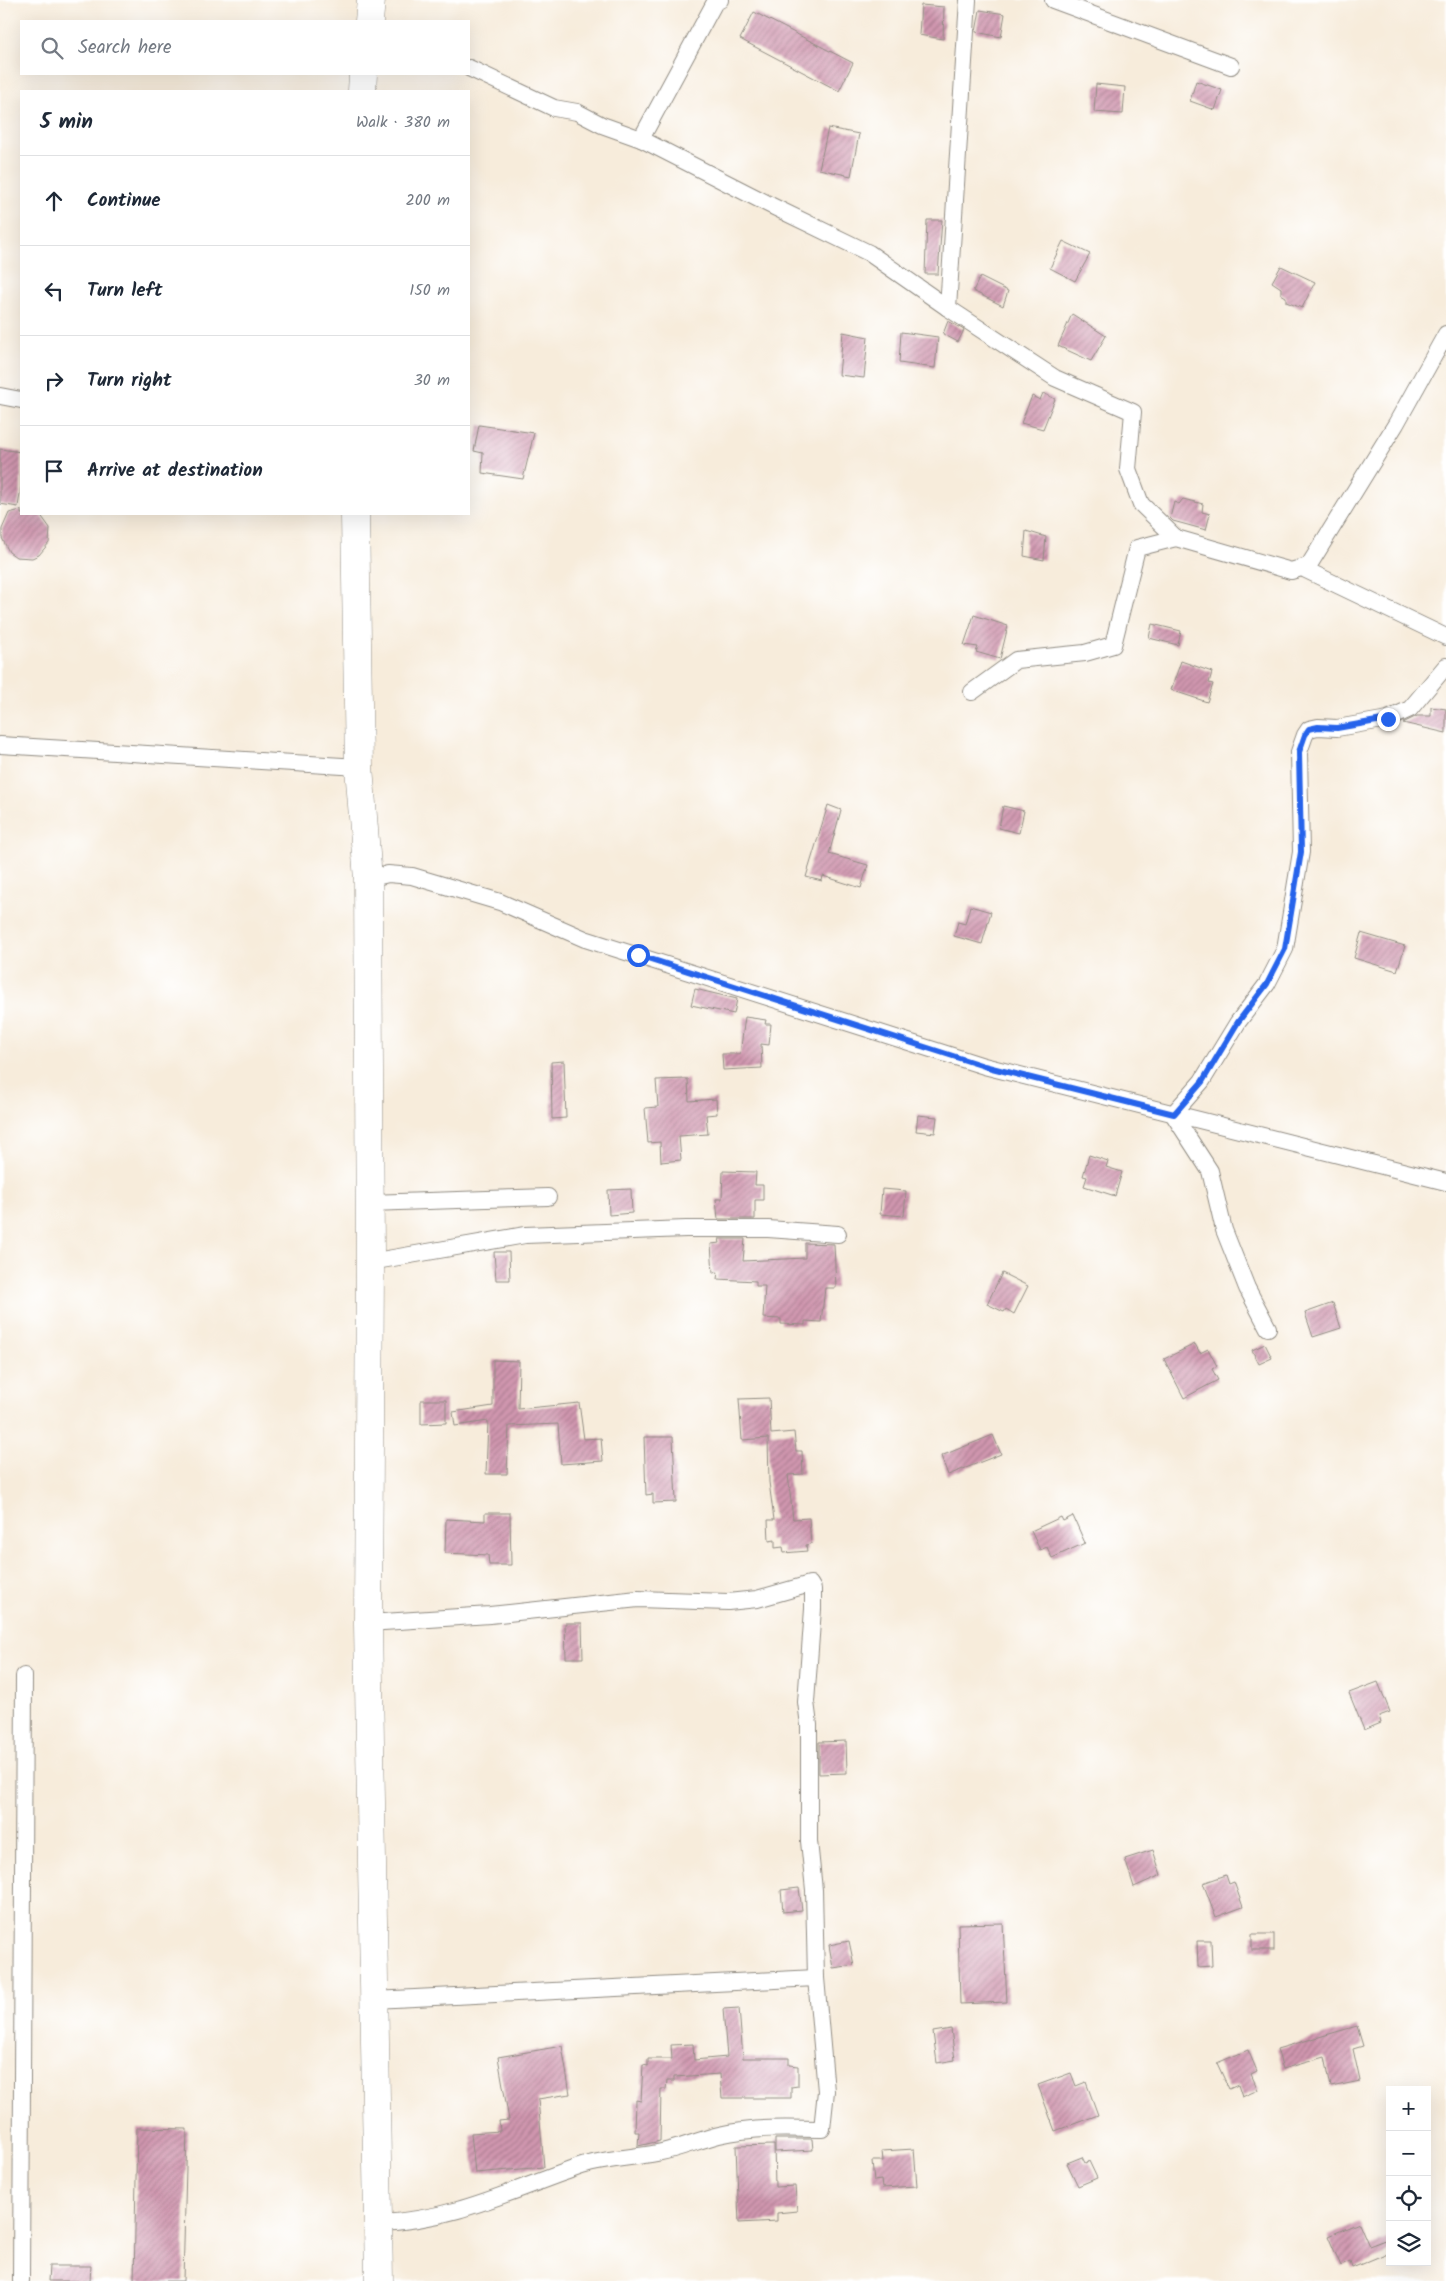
<!DOCTYPE html>
<html lang="en">
<head>
<meta charset="utf-8">
<style>
	:root { --surface:#fff; --page:#f2f2f3; --text:#1f2937; --muted:#747a83; --line:#e0e1e3 }
	body { margin:0; font-family:Kalam,sans-serif; background:var(--page); color:var(--text) }
	.controls { position:absolute; right:15px; bottom:15px; display:grid; overflow:hidden; border-radius:0px; box-shadow:0 5px 20px #0002 }
	.controls button { width:45px; height:45px; display:grid; place-items:center; padding:0; border:0; border-bottom:1px solid var(--line); background:var(--surface); color:var(--text); font:25px sans-serif }
	.stop { position:absolute; width:15px; height:15px; margin:-11px; border:4px solid #2563eb; border-radius:50%; background:#fff }
	.stop.end { background:#2563eb; border-color:#fff; box-shadow:0 1px 5px #0008 }
	.list { margin:0; padding:0; list-style:none }
	h2 { display:flex; justify-content:space-between; align-items:center; height:65px; margin:0; padding:0 20px; font-size:21px }
	h2 small { font-size:16px; font-weight:400; color:var(--muted) }
	.list li { display:grid; grid-template-columns:32px 1fr auto; gap:15px; align-items:center; box-sizing:border-box; height:90px; padding:0 20px; border-top:1px solid var(--line) }
	.list b { display:block; font-size:19px; white-space:nowrap }
	.list em { font-size:16px; font-style:normal; color:var(--muted) }
	.icon { flex:none; width:28px; height:28px; fill:none; stroke:currentColor; stroke-width:2; stroke-linecap:round; stroke-linejoin:round }
	.map { position:relative; flex:none; width:1446px; height:2281px; overflow:hidden }
	.search { position:absolute; background:var(--surface); box-shadow:0 5px 20px #0002; left:20px; top:20px; width:450px; height:55px; display:flex; align-items:center; gap:12px; box-sizing:border-box; padding:0 18px; border-radius:0px; color:var(--muted); font-size:19px }
	.panel { position:absolute; background:var(--surface); box-shadow:0 5px 20px #0002; left:20px; top:90px; width:450px; height:425px; border-radius:0px }
	.map>svg:first-child { display:block }
	.building { fill:url(#building-hatch) }
	.lines { fill:none; stroke-linecap:round; stroke-linejoin:round }
	.street-casing { stroke:#918c83; stroke-width:18 }
	.highway-casing { stroke:#918c83; stroke-width:29 }
	.street { stroke:#fff; stroke-width:16 }
	.highway { stroke:#fff; stroke-width:28 }
	.route { stroke:#2563eb; stroke-width:6 }
</style>
</head>
<body>
<div class="map">
<svg width="1446" height="2281" viewBox="0 0 1446 2281">
	<defs>
		<pattern id="building-hatch" width="6" height="6" patternUnits="userSpaceOnUse" patternTransform="scale(1.25)"><rect width="6" height="6" fill="#d096af"/><path d="M-1 1l2-2M0 6l6-6M5 7l2-2" fill="none" stroke="#a97b8f"/></pattern>
	</defs>
	<rect width="100%" height="100%" fill="#fff"/>
	<filter id="ink" filterUnits="userSpaceOnUse"><feTurbulence type="fractalNoise" baseFrequency=".02" numOctaves="2"/><feDisplacementMap in="SourceGraphic" scale="10" xChannelSelector="R" yChannelSelector="G"/><feConvolveMatrix kernelMatrix="1 2 1 2 8 2 1 2 1" color-interpolation-filters="sRGB"/></filter>
	<filter id="wash" filterUnits="userSpaceOnUse"><feTurbulence type="fractalNoise" baseFrequency=".0096" numOctaves="4" result="noise"/><feDisplacementMap in="SourceGraphic" scale="20" xChannelSelector="R" yChannelSelector="G"/><feGaussianBlur stdDeviation="1.12" result="paint"/><feColorMatrix in="noise" values="0 0 0 0 0 0 0 0 0 0 0 0 0 0 0 0 0 1.4 0 .05"/><feComposite in="paint" operator="in"/></filter>
	<g filter="url(#wash)">
		<rect width="100%" height="100%" fill="#f7ecdb"/>
		<g id="blocks">
			<!-- building -->
			<g class="building">
				<polygon points="921,5 944,7 943,39 919,35"/>
				<polygon points="980,10 1005,14 1001,37 976,32"/>
				<polygon points="754,12 853,63 839,91 740,39"/>
				<polygon points="1196,81 1222,90 1215,110 1190,101"/>
				<polygon points="1096,84 1125,87 1123,114 1094,112"/>
				<polygon points="828,128 859,134 851,176 819,169"/>
				<polygon points="927,220 942,220 938,274 925,274"/>
				<polygon points="1063,241 1090,254 1075,281 1050,268"/>
				<polygon points="1281,266 1315,282 1302,308 1286,302 1286,297 1281,294 1281,288 1272,282"/>
				<polygon points="980,277 1008,291 1003,306 973,291"/>
				<polygon points="1072,314 1106,336 1091,361 1058,346"/>
				<polygon points="948,321 964,330 958,342 943,334"/>
				<polygon points="843,332 868,337 864,378 839,375"/>
				<polygon points="901,332 938,337 935,368 899,363"/>
				<polygon points="1043,393 1055,399 1043,429 1021,423 1032,396 1040,400"/>
				<polygon points="479,425 534,433 523,479 482,473 483,453 474,451"/>
				<polygon points="0,449 21,452 21,487 18,507 0,504"/>
				<polygon points="1183,499 1203,504 1202,512 1210,514 1206,530 1173,521 1170,518 1174,502 1179,504"/>
				<polygon points="21,510 21,514 40,514 50,528 49,543 39,555 32,558 16,557 9,552 2,538 2,529 9,513"/>
				<polygon points="1026,531 1046,537 1044,560 1024,556"/>
				<polygon points="974,615 1008,626 1000,659 976,652 978,647 964,645"/>
				<polygon points="1152,624 1181,631 1178,645 1149,638"/>
				<polygon points="1181,661 1212,672 1209,683 1213,684 1207,702 1171,690"/>
				<polygon points="1431,707 1446,709 1446,733 1403,723 1417,716 1431,716"/>
				<polygon points="828,805 841,810 829,854 868,865 861,888 823,876 822,881 806,877"/>
				<polygon points="1003,806 1024,811 1019,833 999,828"/>
				<polygon points="970,906 991,912 982,944 954,936 958,922 965,924"/>
				<polygon points="1361,933 1405,946 1397,971 1354,958"/>
				<polygon points="695,989 737,999 734,1014 691,1005"/>
				<polygon points="745,1017 766,1020 765,1024 771,1024 769,1045 761,1044 762,1068 723,1070 722,1054 740,1054"/>
				<polygon points="564,1061 566,1118 552,1119 551,1062"/>
				<polygon points="688,1079 689,1101 716,1099 717,1114 706,1115 708,1134 679,1136 681,1160 661,1162 660,1142 648,1143 645,1108 658,1107 656,1080"/>
				<polygon points="918,1115 937,1117 935,1133 916,1131"/>
				<polygon points="1089,1155 1108,1161 1106,1167 1122,1172 1115,1196 1084,1186 1087,1177 1083,1176"/>
				<polygon points="723,1171 756,1172 755,1185 763,1185 763,1200 755,1200 755,1219 718,1219 716,1199 722,1199"/>
				<polygon points="631,1189 632,1213 609,1215 608,1190"/>
				<polygon points="882,1189 906,1191 904,1216 880,1214"/>
				<polygon points="719,1239 745,1239 743,1261 805,1258 805,1243 834,1244 836,1288 825,1288 821,1322 805,1321 805,1325 781,1324 781,1319 763,1318 765,1286 756,1286 756,1281 717,1279 718,1272 713,1273 711,1244 720,1243"/>
				<polygon points="494,1252 509,1252 510,1280 496,1280"/>
				<polygon points="1002,1273 1028,1286 1014,1314 1006,1309 1004,1312 987,1304"/>
				<polygon points="1333,1303 1341,1328 1313,1337 1305,1313"/>
				<polygon points="1195,1344 1200,1353 1208,1349 1217,1366 1212,1369 1218,1380 1184,1398 1164,1359"/>
				<polygon points="1265,1344 1272,1358 1259,1364 1252,1350"/>
				<polygon points="493,1360 519,1361 518,1409 579,1403 584,1439 601,1438 603,1461 561,1464 558,1424 509,1426 507,1474 486,1474 488,1421 455,1426 453,1412 493,1406"/>
				<polygon points="769,1398 771,1434 794,1432 796,1451 802,1451 803,1474 788,1475 793,1519 809,1518 811,1544 806,1545 807,1551 784,1553 783,1547 775,1548 775,1540 769,1541 768,1520 774,1520 769,1482 768,1438 742,1440 739,1399"/>
				<polygon points="421,1400 446,1400 446,1423 421,1424"/>
				<polygon points="993,1435 1001,1454 948,1475 941,1456"/>
				<polygon points="644,1437 673,1437 676,1502 653,1503 653,1494 646,1495"/>
				<polygon points="485,1513 510,1513 511,1565 489,1565 488,1555 445,1553 446,1519 485,1521"/>
				<polygon points="1073,1516 1085,1543 1052,1558 1047,1547 1040,1550 1031,1531 1061,1517 1063,1521"/>
				<polygon points="565,1623 582,1623 583,1658 566,1658"/>
				<polygon points="1378,1682 1390,1712 1379,1716 1381,1723 1364,1730 1349,1693"/>
				<polygon points="846,1741 847,1773 819,1774 819,1742"/>
				<polygon points="1153,1850 1161,1875 1134,1887 1125,1859"/>
				<polygon points="1226,1875 1229,1884 1234,1882 1243,1907 1216,1917 1203,1883"/>
				<polygon points="799,1888 802,1910 783,1912 781,1890"/>
				<polygon points="1003,1923 1007,2002 960,2004 958,1924"/>
				<rect x="1252" y="1934" width="22" height="16"/>
				<polygon points="849,1941 854,1965 833,1968 829,1945"/>
				<polygon points="1197,1941 1211,1941 1212,1966 1198,1967"/>
				<polygon points="739,2008 743,2058 789,2058 789,2065 798,2066 798,2086 791,2087 791,2098 722,2098 720,2074 674,2077 674,2081 667,2081 666,2089 661,2089 660,2141 638,2146 639,2132 635,2132 636,2100 641,2101 643,2065 648,2066 648,2059 672,2059 671,2045 693,2044 694,2060 727,2057 723,2009"/>
				<polygon points="1357,2026 1363,2046 1353,2049 1360,2081 1331,2087 1325,2057 1283,2069 1277,2049"/>
				<polygon points="951,2029 955,2060 937,2063 933,2032"/>
				<polygon points="562,2046 570,2094 538,2099 544,2167 475,2173 471,2133 500,2131 499,2121 509,2120 498,2057"/>
				<polygon points="1248,2050 1257,2071 1251,2074 1258,2090 1242,2097 1238,2085 1229,2089 1217,2063"/>
				<polygon points="1071,2073 1076,2086 1086,2082 1098,2115 1055,2131 1038,2085"/>
				<polygon points="137,2128 187,2129 183,2281 134,2281"/>
				<polygon points="775,2139 812,2139 813,2150 775,2152"/>
				<polygon points="774,2145 775,2187 795,2186 797,2211 777,2213 777,2221 739,2223 736,2146"/>
				<polygon points="914,2149 917,2186 882,2188 881,2180 874,2181 872,2161 883,2161 882,2151"/>
				<polygon points="1082,2157 1085,2163 1089,2161 1097,2178 1078,2186 1067,2163"/>
				<polygon points="1359,2223 1369,2246 1390,2238 1390,2252 1352,2268 1350,2262 1341,2266 1328,2236"/>
				<polygon points="49,2266 91,2266 90,2281 48,2281"/>
			</g>
		</g>
	</g>
	<g filter="url(#ink)">
		<use href="#blocks" fill-opacity="0" stroke="#918c83" stroke-width="1"/>
		<g class="lines">
			<defs>
				<g id="street">
					<polyline points="968,0 948,308 1055,378 1133,412 1128,469 1141,504 1176,538"/>
					<polyline points="1053,0 1231,66"/>
					<polyline points="469,68 554,108 577,112 602,125 641,139 715,2 720,0"/>
					<polyline points="641,139 772,206 869,253 948,308"/>
					<polyline points="1446,334 1396,424 1306,570 1446,637"/>
					<polyline points="0,396 21,400"/>
					<polyline points="972,692 1016,660 1085,653 1113,645 1137,548 1176,538 1291,571 1308,566"/>
					<polyline points="0,745 359,767"/>
					<polyline points="368,879 388,874 412,876 500,902 585,939 984,1066 1446,1182"/>
					<polyline points="370,1203 548,1197"/>
					<polyline points="370,1262 525,1235 686,1229 768,1229 838,1234"/>
					<polyline points="1268,1328 1247,1288 1224,1230 1210,1171 1173,1114 1202,1081 1238,1022 1267,984 1285,949 1301,852 1299,752 1305,735 1309,729 1318,727 1337,728 1388,719 1410,709 1446,666"/>
					<path d="M368,1623L490,1615L638,1599L728,1602L757,1599L810,1584L813,1589V1609L806,1702L809,1725V1841L814,1890L816,1978L826,2091L822,2129C787,2128 753,2127 719,2135C699,2140 678,2149 657,2153C633,2158 606,2158 582,2166C514,2189 452,2221 378,2223"/>
					<polyline points="374,2000 816,1978"/>
					<polyline points="21,2281 24,1676"/>
				</g>
				<g id="highway">
					<polyline points="369,21 371,0"/>
					<polyline points="362,91 363,74"/>
					<polyline points="355,514 359,767 368,879 370,1262 368,1623 379,2281"/>
				</g>
			</defs>
			<!-- street casing -->
			<use href="#street" class="street-casing"/>
			<!-- highway casing -->
			<use href="#highway" class="highway-casing"/>
			<!-- street -->
			<use href="#street" class="street"/>
			<!-- highway -->
			<use href="#highway" class="highway"/>
		</g>
	</g>
	<g class="lines" filter="url(#ink)">
		<!-- route -->
		<polyline class="route" points="638,955 984,1066 1174,1114 1202,1082 1238,1022 1267,984 1285,949 1301,852 1299,752 1305,735 1309,729 1318,727 1337,728 1388,719"/>
	</g>
</svg>
<div class="controls">
<button>+</button>
<button>−</button>
<button><svg class="icon" aria-label="locate" viewBox="0 0 24 24"><circle cx="12" cy="12" r="6"/><path d="M12 2v4M12 18v4M2 12h4M18 12h4"/></svg></button>
<button><svg class="icon" aria-label="layers" viewBox="0 0 24 24"><path d="M12 4l9 5-9 5-9-5zM3 14l9 5 9-5"/></svg></button>
</div>
<div class="stop" style="left:638px;top:955px"></div>
<div class="stop end" style="left:1388px;top:719px"></div>
<div class="search"><svg class="icon" aria-label="search" viewBox="0 0 24 24"><circle cx="10" cy="10" r="6"/><path d="M15 15l6 6"/></svg>Search here</div>
<section class="panel">
<h2>5 min<small>Walk · 380 m</small></h2>
<ul class="list">
<li><svg class="icon" aria-label="ahead" viewBox="0 0 24 24"><path d="M12 20V5M6 11l6-6 6 6"/></svg><div><b>Continue</b></div><em>200 m</em></li>
<li><svg class="icon" aria-label="left" viewBox="0 0 24 24"><path d="M17 20v-9H6M10 6l-5 5 5 5"/></svg><div><b>Turn left</b></div><em>150 m</em></li>
<li><svg class="icon" aria-label="right" viewBox="0 0 24 24"><path d="M7 20v-9h11M14 6l5 5-5 5"/></svg><div><b>Turn right</b></div><em>30 m</em></li>
<li><svg class="icon" aria-label="arrive" viewBox="0 0 24 24"><path d="M6 21V4h12l-3 4 3 4H6"/></svg><div><b>Arrive at destination</b></div></li>
</ul>
</section>
</div>
</body>
</html>
